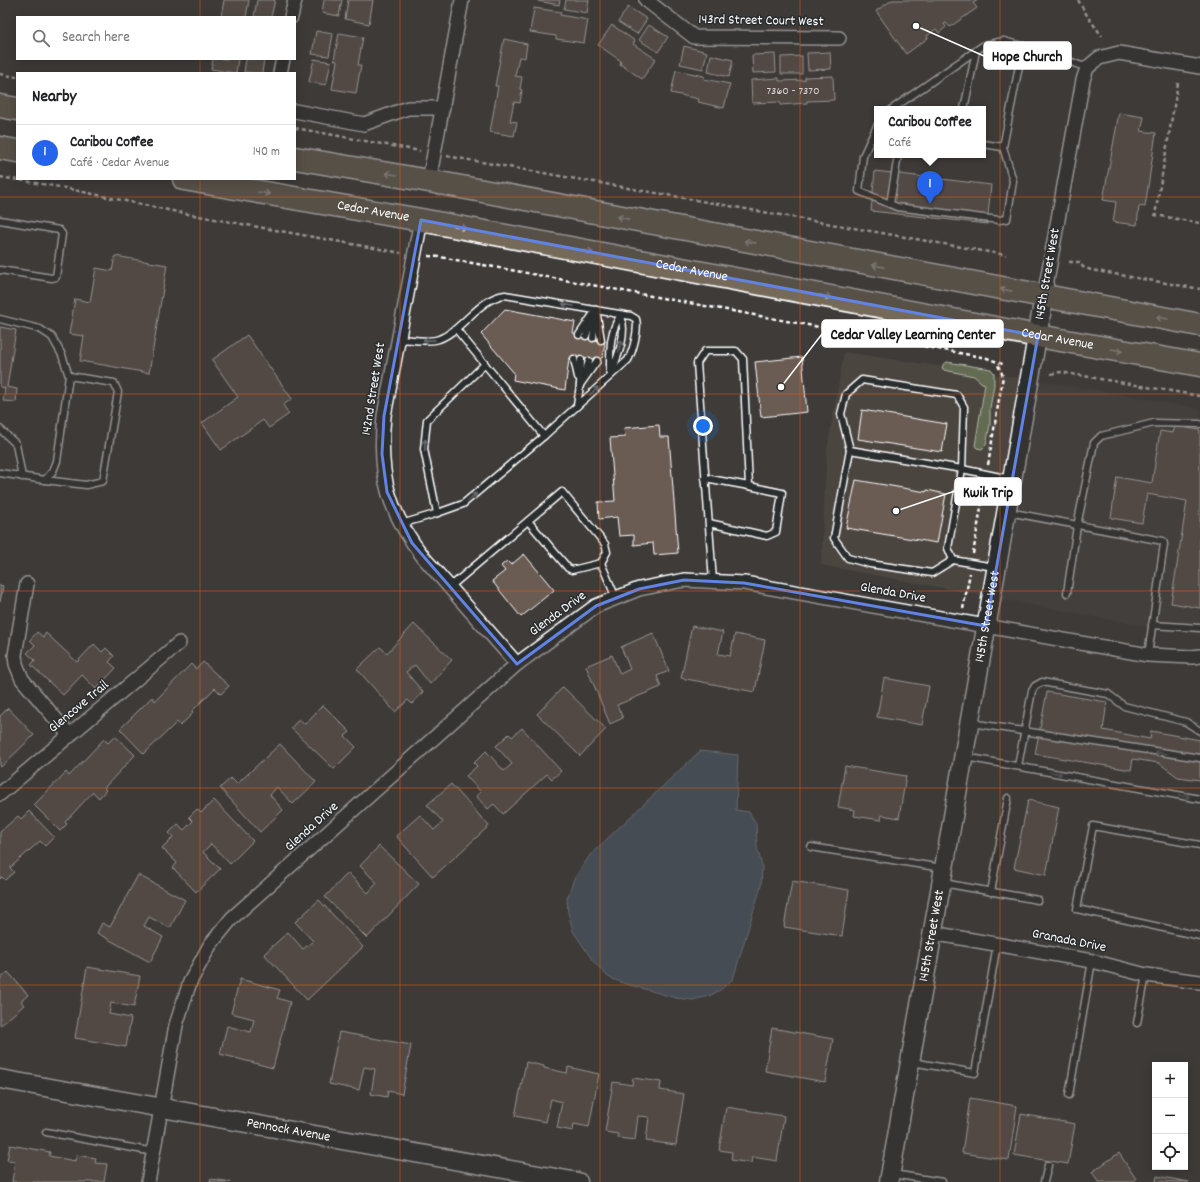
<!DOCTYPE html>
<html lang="en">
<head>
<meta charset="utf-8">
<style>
	:root { --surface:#fff; --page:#f6f6f6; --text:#202124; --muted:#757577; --line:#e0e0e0; --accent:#2563eb }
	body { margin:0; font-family:Dekko,sans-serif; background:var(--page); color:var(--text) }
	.controls { position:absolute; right:12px; bottom:12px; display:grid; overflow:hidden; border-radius:0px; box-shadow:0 2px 10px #0003 }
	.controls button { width:36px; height:36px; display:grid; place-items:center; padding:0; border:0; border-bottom:1px solid var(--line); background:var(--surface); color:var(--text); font:20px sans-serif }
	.you { position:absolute; left:703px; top:426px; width:14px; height:14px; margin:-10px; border:3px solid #fff; border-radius:50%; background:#1a73e8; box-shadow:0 0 0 6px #1a73e833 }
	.badge { display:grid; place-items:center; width:26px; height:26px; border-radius:50%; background:var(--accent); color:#fff; font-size:13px; font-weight:700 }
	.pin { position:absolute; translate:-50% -33px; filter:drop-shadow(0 1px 2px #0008) }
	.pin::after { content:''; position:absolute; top:21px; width:14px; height:12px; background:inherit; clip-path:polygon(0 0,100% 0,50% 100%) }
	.popup { position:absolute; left:874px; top:106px; width:112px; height:52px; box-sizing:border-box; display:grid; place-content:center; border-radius:0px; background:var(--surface); filter:drop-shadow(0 1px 3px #0005); font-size:13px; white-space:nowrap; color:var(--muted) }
	.popup b { font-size:15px; color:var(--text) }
	.popup::after { content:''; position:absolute; left:50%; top:100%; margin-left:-8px; border:8px solid transparent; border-top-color:var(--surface) }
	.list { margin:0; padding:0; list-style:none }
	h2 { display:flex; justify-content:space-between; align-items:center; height:52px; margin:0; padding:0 16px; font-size:17px }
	h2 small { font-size:13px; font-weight:400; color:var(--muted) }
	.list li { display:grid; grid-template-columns:26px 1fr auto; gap:12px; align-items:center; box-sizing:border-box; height:56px; padding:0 16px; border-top:1px solid var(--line) }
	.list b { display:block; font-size:15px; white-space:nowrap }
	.list p { margin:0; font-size:13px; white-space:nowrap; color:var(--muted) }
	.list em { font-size:13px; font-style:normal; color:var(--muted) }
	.icon { flex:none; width:22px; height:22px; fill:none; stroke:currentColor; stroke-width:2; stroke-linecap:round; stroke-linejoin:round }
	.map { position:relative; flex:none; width:1200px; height:1182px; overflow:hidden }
	.search { position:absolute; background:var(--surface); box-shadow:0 2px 10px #0003; left:16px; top:16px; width:280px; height:44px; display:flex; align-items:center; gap:10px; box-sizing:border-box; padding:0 14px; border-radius:0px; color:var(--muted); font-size:15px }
	.panel { position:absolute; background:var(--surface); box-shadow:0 2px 10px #0003; left:16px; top:72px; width:280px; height:108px; border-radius:0px }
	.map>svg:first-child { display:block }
	.built { fill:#4c4540 }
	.green { fill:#646c53; stroke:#b2b6a9 }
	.water { fill:#506373; stroke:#96a1ab }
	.building { fill:#6b5c52; stroke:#fff }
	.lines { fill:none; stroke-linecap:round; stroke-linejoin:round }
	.lane-casing { stroke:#fff; stroke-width:9 }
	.street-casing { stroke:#fff; stroke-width:16 }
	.secondary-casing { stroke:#fff; stroke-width:21 }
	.highway-casing { stroke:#fff; stroke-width:25 }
	.path { stroke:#fff; stroke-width:2.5; stroke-dasharray:4 3; stroke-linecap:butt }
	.lane { stroke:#2a2d2e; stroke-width:6 }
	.street { stroke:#2a2d2e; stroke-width:13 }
	.secondary { stroke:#2a2d2e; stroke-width:18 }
	.highway { stroke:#746a5a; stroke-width:22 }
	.oneway { stroke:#c0bcb5 }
	.oneway2 { stroke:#6a6c6d }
	.marked { fill:none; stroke:#6183e4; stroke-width:3; stroke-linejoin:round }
	.grid { fill:none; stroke:#e8590c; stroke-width:1; stroke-opacity:0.55 }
	.labels { text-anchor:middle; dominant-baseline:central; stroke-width:3; stroke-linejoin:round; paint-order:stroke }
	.number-label { font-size:12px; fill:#dad6d4 }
	.street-label { font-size:14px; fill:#fff; stroke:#2a2d2e }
	.leader { fill:none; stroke:#fff; stroke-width:1.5 }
	.callout-dot { fill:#fff; stroke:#2a2d2e; stroke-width:1.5 }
	.callout { fill:#fff; stroke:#fff; stroke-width:1.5 }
	.callout-label { font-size:15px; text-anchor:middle; font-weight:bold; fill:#111 }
</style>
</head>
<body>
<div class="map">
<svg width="1200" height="1182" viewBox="0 0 1200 1182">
	<rect width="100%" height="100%" fill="#3e3b39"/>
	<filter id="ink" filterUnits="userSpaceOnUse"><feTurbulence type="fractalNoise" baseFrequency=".025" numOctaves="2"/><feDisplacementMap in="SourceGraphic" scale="8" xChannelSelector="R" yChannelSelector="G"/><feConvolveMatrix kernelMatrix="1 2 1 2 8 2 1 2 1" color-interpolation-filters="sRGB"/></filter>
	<g filter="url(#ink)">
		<!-- built -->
		<polygon class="built" points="844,352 1087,388 1200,409 1200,631 1138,625 821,565 827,449"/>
		<!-- green -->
		<polygon class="green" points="947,362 991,369 994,373 994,385 990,408 990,425 986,445 982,449 977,448 975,446 985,384 982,383 974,376 944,370 942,368 943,365"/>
		<!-- water -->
		<polygon class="water" points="700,751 738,755 736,810 749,812 756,823 757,847 762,866 761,886 733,979 720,990 709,996 693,1000 676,998 623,983 608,977 593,961 573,931 568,912 567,899 574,879 590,855"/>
		<!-- building -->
		<g class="building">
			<polygon points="224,0 249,0 246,17 221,17"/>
			<polygon points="257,0 275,0 271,17 254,17"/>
			<polygon points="324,0 342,0 339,16 322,13"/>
			<polygon points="348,0 373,0 369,24 345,19"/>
			<polygon points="538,0 560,0 559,5 538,1"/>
			<polygon points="566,0 589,0 587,13 564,9"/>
			<polygon points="892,0 978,0 973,3 977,8 950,27 946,23 944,24 946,27 939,33 936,29 927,36 928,38 906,54 876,11"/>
			<polygon points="628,7 647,19 637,34 618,22"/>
			<polygon points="534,8 561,12 560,15 588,20 584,43 556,39 556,36 530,32"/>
			<polygon points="612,25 635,41 633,44 656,59 642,79 620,64 621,61 598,45"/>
			<polygon points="649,25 668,37 658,52 639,40"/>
			<polygon points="316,31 333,34 329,56 312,54"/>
			<polygon points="339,33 363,37 358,65 361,65 356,93 332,89 337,61 334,60"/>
			<polygon points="504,39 527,44 525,58 519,57 515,76 522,77 520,89 522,90 520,103 514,102 510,121 517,122 514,136 490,132 498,86 495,86"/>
			<polygon points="684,46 707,52 703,69 680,64"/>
			<polygon points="830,52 831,69 808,70 807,53"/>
			<polygon points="775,54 776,72 753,73 752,55"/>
			<polygon points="711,55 733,60 729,77 708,72"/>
			<polygon points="802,56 802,74 781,74 781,57"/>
			<polygon points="213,59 238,59 236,73 211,69"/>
			<polygon points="246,59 264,59 262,73 244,72"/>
			<polygon points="314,59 331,62 326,85 309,82"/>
			<polygon points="676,70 704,76 704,79 730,84 724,108 698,102 699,99 671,93"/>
			<polygon points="833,76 834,100 807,101 807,103 780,105 780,102 752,103 751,80 779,78 779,81 805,80 805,77"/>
			<polygon points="1119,113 1144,117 1141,131 1156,133 1145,207 1139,206 1137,225 1113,222 1116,202 1103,200"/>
			<polygon points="875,171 991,185 987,224 871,211"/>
			<polygon points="115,256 167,265 149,373 80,361 84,336 69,334 75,299 90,302 96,268 112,271"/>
			<polygon points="505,309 575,322 573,333 605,341 603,357 595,362 569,359 565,390 513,380 514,373 481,334"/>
			<polygon points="0,327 16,330 7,387 17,389 16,402 3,401 5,388 0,387"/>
			<polygon points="247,335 292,399 283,405 289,414 269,428 263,420 221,450 202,423 238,397 212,360"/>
			<polygon points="802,357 807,412 761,417 755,362"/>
			<polygon points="862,410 947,424 942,452 858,439"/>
			<polygon points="659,425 660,437 669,437 678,553 654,555 653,543 634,545 634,535 619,536 617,517 599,519 598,502 615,501 610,438 625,437 624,428"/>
			<polygon points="1175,426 1200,430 1200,608 1171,603 1187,501 1147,494 1142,523 1111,518 1117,477 1152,483 1160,431 1173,433"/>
			<polygon points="856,480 926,492 927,490 946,494 937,543 846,528"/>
			<polygon points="524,554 554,590 521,617 492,581 505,571 501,566 502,565 507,561 511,565"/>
			<polygon points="0,585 3,586 0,602"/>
			<polygon points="414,624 452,660 430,684 415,665 406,672 423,692 412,704 408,700 395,712 357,669 380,647 387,653"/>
			<polygon points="692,626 723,632 718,654 730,656 735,634 765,640 755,692 681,678"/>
			<polygon points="37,632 43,637 46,633 77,662 94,644 102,652 106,648 114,656 109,662 116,668 96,689 82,675 63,695 31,665 35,660 27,653 35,645 30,640"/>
			<polygon points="653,633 669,671 657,676 661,687 617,705 623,718 610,724 586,666 612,655 620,674 630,669 621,647"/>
			<polygon points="203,662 229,686 221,694 215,688 192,711 193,713 180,726 177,722 144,754 120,729 152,697 155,701 191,664 196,669"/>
			<polygon points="884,678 929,686 922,725 877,717"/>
			<polygon points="563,687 606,729 580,756 537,714"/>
			<polygon points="1047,692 1107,702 1103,730 1150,739 1151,731 1200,740 1200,780 1178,777 1159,763 1133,759 1131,770 1035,754"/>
			<polygon points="323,705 350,732 345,736 356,747 334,769 291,728 299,719 305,724"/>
			<polygon points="8,708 34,735 1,767 0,765 0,716"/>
			<polygon points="522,728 561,771 552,779 547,774 503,814 494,804 488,809 476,796 481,792 466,776 477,766 474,763 486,751 504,771 512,764 496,746 509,734 512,737"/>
			<polygon points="115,736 135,755 104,788 106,790 99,798 93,792 65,822 67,824 60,831 34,805 66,772 69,776 104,739 108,743"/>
			<polygon points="280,744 316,782 293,804 277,787 270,795 283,810 260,832 220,788 231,778 237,784"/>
			<polygon points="845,766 906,776 899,818 882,815 881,820 854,816 855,810 838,807"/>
			<polygon points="451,784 489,826 433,877 396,836 420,815 434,830 443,822 427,805"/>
			<polygon points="214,800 253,841 230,864 211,844 203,852 220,869 196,892 173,868 177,863 162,848 173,837 169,833 178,824 184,830 193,821 189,817 197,809 201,813"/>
			<polygon points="1028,800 1059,807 1046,875 1014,868"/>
			<polygon points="29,811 54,837 45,846 40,841 10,868 14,872 5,880 2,877 0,879 0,832 18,816 21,819"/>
			<polygon points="379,846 419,884 367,938 325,897 348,873 368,893 377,883 360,866"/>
			<polygon points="138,875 185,900 170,928 149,917 144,926 163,937 150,962 97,933 102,923 110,927"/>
			<polygon points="792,881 849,890 842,936 784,927"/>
			<polygon points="319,900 363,947 307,1000 264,954 288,932 303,949 313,941 295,922"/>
			<polygon points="87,967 140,976 134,1007 111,1003 109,1014 131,1018 126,1047 75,1038"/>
			<polygon points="8,972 28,995 21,1001 24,1005 0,1026 0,979"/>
			<polygon points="240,979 280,990 277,998 290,1002 273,1068 220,1054 227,1026 251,1032 254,1019 231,1013"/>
			<polygon points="772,1028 833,1039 825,1082 765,1071"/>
			<polygon points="339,1032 411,1045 402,1094 388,1091 387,1097 371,1094 375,1069 364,1067 359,1090 329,1084"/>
			<polygon points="526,1062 544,1066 544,1068 567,1073 568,1067 599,1074 589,1127 574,1124 573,1131 557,1128 562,1102 551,1099 546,1122 515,1116"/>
			<polygon points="633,1078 661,1082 660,1090 684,1094 676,1145 646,1141 649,1117 638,1116 635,1140 618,1138 618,1134 605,1132 613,1082 632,1085"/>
			<polygon points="970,1098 1017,1106 1009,1160 962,1153"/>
			<polygon points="726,1107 784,1116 777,1161 752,1157 751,1163 731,1160 732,1152 719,1150"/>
			<polygon points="1021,1114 1075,1124 1068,1164 1014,1155"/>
			<polygon points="10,1145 50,1152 49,1156 75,1161 76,1155 96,1158 95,1163 107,1164 104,1182 12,1182 15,1161 7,1160"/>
			<polygon points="1119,1153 1136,1179 1131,1182 1099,1182 1092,1172"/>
			<polygon points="1157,1176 1189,1182 1156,1182"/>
			<polygon points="211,1179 231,1182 210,1182"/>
		</g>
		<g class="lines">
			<defs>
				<g id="lane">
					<polyline points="892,109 984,45 1004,41 1056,56 1087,68"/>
					<polyline points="964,109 976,51"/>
					<polyline points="877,126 863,156 859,191 890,204 898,155"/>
					<polyline points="983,144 1003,147 1023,46"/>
					<polyline points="890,204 897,207 999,220 1007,219 1013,181 1003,147"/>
					<polyline points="0,220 59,230 62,234 56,277 52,278 0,270"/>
					<polyline points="596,310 601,340"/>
					<polyline points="0,319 40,329 52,337 62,355 69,376 57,461 53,471 45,480 0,473"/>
					<polyline points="456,329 544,436"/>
					<polyline points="579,335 596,310"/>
					<polyline points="586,336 591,321"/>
					<polyline points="593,338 595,320"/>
					<path d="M399,339C409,339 430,343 439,339C463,330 479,298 505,295L631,316L636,319C639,329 633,351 628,360L544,436L463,504L435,514L401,524"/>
					<polyline points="574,359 578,377"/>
					<path d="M610,371C610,352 609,331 621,315"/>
					<polyline points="584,376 589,361"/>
					<path d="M610,376C618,356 627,336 621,315"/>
					<polyline points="580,385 597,361"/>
					<polyline points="577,406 580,385 581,360"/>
					<polyline points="0,429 16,444 22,477"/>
					<polyline points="850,450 962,469 1010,479"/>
					<polyline points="705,478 749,486"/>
					<polyline points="45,480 86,485 103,481 118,392 114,383 69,376"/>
					<polyline points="1008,512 1163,541 1164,544 1148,655"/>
					<polyline points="437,513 424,449 427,420 485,364"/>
					<polyline points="528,521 568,568 572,570 601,563"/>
					<polyline points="709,523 767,536 776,532 782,493 749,486 743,359 736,351 705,351 697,363 713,581"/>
					<polyline points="953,560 948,548 962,469 964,407 957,395 862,380 846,394 841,414 850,450 834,538 848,558 870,564 932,573 953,560 994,567"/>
					<polyline points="450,587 562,492 605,544 607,552 601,563 616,598"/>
					<polyline points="1067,593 1077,526 1094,443 1101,436 1154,423 1200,424"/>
					<polyline points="1152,625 1200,628"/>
					<polyline points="971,723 1200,758"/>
					<polyline points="965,757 1200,799"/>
					<polyline points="1018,766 1032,691 1035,686 1042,682 1108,694 1124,706 1186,722 1200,731"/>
					<polyline points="1200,845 1093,826 1077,909 1200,936"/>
					<polyline points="811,847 942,868"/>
					<polyline points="943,883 1038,900"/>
					<polyline points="991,892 1008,798"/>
					<polyline points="1137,1023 1146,975"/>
					<polyline points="912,1062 975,1073 997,944"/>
					<polyline points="1069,1095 1092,961"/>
					<polyline points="46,1132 154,1152"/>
					<polyline points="893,1174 942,1182"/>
					<polyline points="1044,1182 1048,1165"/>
				</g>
				<g id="street">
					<polyline points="646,0 694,37 839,38"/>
					<polyline points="291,17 295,0"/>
					<polyline points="280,73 283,59"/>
					<polyline points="295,111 364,124 408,108 443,108"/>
					<polyline points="429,181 462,0"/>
					<path d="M421,220L384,416C378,475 388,512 424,558L517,664"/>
					<polyline points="1044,297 1083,80 1087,68 1099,58 1119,53 1200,67"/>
					<polyline points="27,584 15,655 16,664 22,679 70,736"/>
					<polyline points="0,794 179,643"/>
					<polyline points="932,933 1092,961 1146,975 1200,982"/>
					<polyline points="148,1182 176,1025 190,982 210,945 232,918 517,664 596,606 639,589 684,580 744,583 1148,655 1192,657 1200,656"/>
				</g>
				<g id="secondary">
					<path id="s1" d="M0,1079L578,1182"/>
					<path id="s2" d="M889,1182L1044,297"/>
				</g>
				<g id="highway">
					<polyline points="0,106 17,109"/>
					<polyline points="0,148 17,151"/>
					<polyline points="295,158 429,181 1200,325"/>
					<path id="s3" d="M184,179L421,220L1038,336L1200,365"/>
				</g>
			</defs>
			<!-- lane casing -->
			<use href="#lane" class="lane-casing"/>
			<!-- street casing -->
			<use href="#street" class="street-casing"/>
			<!-- secondary casing -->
			<use href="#secondary" class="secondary-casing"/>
			<!-- highway casing -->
			<use href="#highway" class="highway-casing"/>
			<!-- path -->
			<g class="path">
				<polyline points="1078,0 1088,17 1102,36"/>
				<polyline points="0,74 17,77"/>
				<polyline points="1178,83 1155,215 1200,223"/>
				<polyline points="295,128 420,151"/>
				<polyline points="447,156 1006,255"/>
				<polyline points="0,177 60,187 182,213 401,253"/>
				<polyline points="428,256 440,257 987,358 1005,365"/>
				<polyline points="1069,262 1079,262 1083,267 1091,270 1200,289"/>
				<polyline points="1051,374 1060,372 1200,396"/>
				<polyline points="988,465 1003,376 997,363"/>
				<polyline points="967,496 983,499"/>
				<polyline points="973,554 985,484"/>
				<polyline points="963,609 970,573"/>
			</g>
			<!-- lane -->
			<use href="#lane" class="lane"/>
			<!-- street -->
			<use href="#street" class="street"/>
			<!-- secondary -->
			<use href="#secondary" class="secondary"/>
			<!-- highway -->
			<use href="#highway" class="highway"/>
		</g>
		<!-- one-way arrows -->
		<defs><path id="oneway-shaft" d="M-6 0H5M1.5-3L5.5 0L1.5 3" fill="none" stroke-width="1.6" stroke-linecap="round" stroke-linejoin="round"/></defs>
		<g class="oneway">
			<use href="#oneway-shaft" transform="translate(391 174) rotate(-170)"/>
			<use href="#oneway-shaft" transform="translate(264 193) rotate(10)"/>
			<use href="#oneway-shaft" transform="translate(623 218) rotate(-169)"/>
			<use href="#oneway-shaft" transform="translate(460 227) rotate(11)"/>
			<use href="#oneway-shaft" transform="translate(750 242) rotate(-169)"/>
			<use href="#oneway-shaft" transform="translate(587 251) rotate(11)"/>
			<use href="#oneway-shaft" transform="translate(878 266) rotate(-169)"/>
			<use href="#oneway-shaft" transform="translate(1006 290) rotate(-169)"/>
			<use href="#oneway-shaft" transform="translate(825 296) rotate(11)"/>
			<use href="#oneway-shaft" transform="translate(1162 318) rotate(-170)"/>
			<use href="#oneway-shaft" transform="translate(1117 350) rotate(10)"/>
		</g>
		<g class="oneway2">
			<use href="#oneway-shaft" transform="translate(568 305) rotate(-170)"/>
			<use href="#oneway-shaft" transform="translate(429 340) rotate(-179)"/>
			<use href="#oneway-shaft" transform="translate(620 346) rotate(-78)"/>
			<use href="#oneway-shaft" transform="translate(594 391) rotate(-42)"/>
			<use href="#oneway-shaft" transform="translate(425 445) rotate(-87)"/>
			<use href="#oneway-shaft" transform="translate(472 497) rotate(-40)"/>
			<use href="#oneway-shaft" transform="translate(1161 753) rotate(-171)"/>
			<use href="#oneway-shaft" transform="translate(1056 773) rotate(10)"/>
			<use href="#oneway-shaft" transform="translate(1184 796) rotate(10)"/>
		</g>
	</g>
	<!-- marked area -->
	<path d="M0 0H1200V1182H0ZM421,220L1038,336L986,626L744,583L684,580L639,589L596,606L517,664L412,543L387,492L382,454L384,416Z" fill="#3e3b39" fill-opacity=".55" fill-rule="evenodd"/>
	<path class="marked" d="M421,220L1038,336L986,626L744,583L684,580L639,589L596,606L517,664L412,543L387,492L382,454L384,416Z"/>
	<!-- grid -->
	<path class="grid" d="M200,0V17M400,0V1182M600,0V1182M800,0V1182M1000,0V1182M200,59V73M200,179V1182M0,197H1200M0,394H1200M0,591H1200M0,788H1200M0,985H1200"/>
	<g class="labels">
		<!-- number labels -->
		<g class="number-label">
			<text x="793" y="91">7360 - 7370</text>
		</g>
		<!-- street labels -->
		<g class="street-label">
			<text transform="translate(761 21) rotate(1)">143rd Street Court West</text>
			<text stroke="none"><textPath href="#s3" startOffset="192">Cedar Avenue</textPath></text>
			<text stroke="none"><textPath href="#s3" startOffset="516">Cedar Avenue</textPath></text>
			<text transform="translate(1048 274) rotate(-80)">145th Street West</text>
			<text stroke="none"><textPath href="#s3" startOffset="888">Cedar Avenue</textPath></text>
			<text transform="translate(374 389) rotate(-81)">142nd Street West</text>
			<text transform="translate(893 593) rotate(10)">Glenda Drive</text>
			<text transform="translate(558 614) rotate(-36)">Glenda Drive</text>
			<text stroke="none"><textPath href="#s2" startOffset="574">145th Street West</textPath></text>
			<text transform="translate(79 707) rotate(-40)">Glencove Trail</text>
			<text transform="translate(312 827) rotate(-42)">Glenda Drive</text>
			<text stroke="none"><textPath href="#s2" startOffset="250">145th Street West</textPath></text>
			<text transform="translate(1069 941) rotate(11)">Granada Drive</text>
			<text stroke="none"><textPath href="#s1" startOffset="293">Pennock Avenue</textPath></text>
		</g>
	</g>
	<!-- callouts -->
	<path class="leader" d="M916 26L984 56M781 387L822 334M896 511L955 491"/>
	<g class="callout-dot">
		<circle cx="916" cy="26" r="4"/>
		<circle cx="781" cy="387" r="4"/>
		<circle cx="896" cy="511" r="4"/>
	</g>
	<g class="callout">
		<rect x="984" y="42" width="87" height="27" rx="4"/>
		<rect x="822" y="320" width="181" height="27" rx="4"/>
		<rect x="955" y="478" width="66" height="27" rx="4"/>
	</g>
	<g class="callout-label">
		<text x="1027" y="61">Hope Church</text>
		<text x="913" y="339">Cedar Valley Learning Center</text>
		<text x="988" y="497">Kwik Trip</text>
	</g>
</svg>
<div class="controls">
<button>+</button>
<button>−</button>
<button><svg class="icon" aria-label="locate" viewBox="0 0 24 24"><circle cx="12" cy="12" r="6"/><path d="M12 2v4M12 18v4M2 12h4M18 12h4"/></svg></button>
</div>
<div class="you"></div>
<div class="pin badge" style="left:930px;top:204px">1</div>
<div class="popup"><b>Caribou Coffee</b>Café</div>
<div class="search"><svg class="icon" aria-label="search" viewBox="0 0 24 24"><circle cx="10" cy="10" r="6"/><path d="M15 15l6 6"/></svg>Search here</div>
<section class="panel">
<h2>Nearby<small></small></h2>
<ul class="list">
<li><span class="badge">1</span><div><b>Caribou Coffee</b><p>Café · Cedar Avenue</p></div><em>140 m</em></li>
</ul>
</section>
</div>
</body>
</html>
